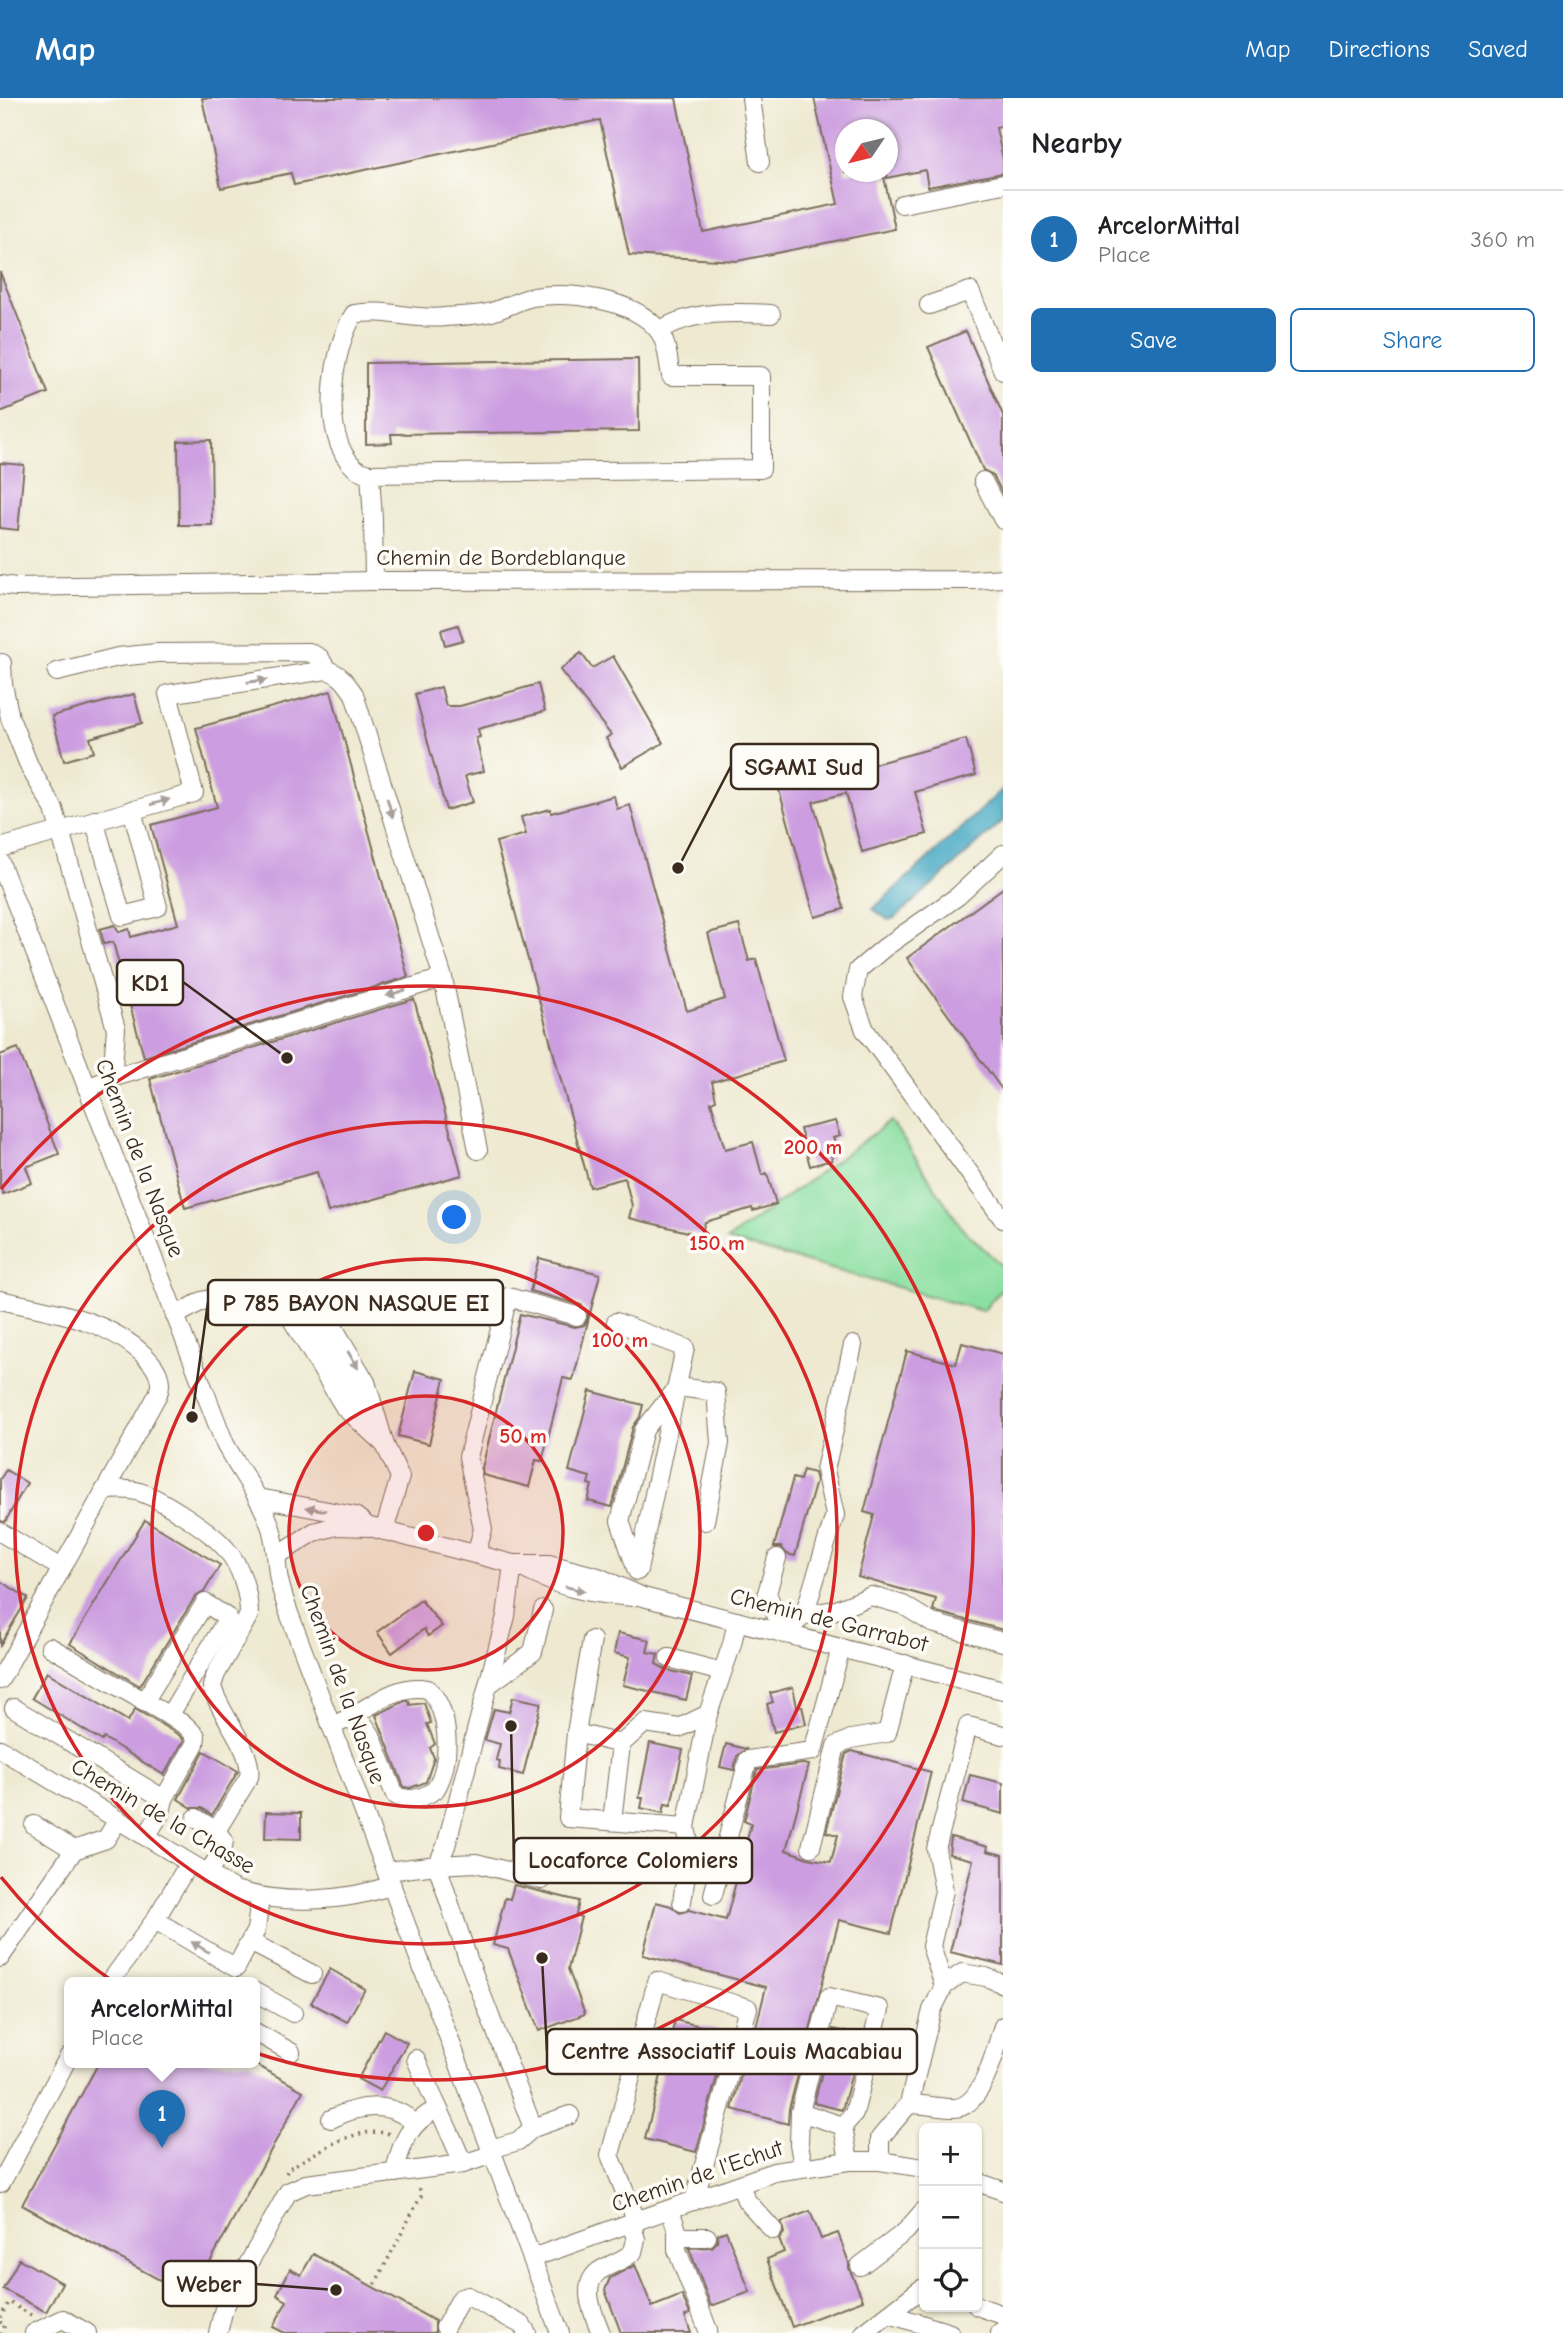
<!DOCTYPE html>
<html lang="en">
<head>
<meta charset="utf-8">
<style>
	:root { --surface:#fff; --page:#f6f6f6; --text:#202124; --muted:#757577; --line:#e0e0e0; --accent:#1f6fb2 }
	body { margin:0; font-family:"Comic Neue",sans-serif; background:var(--page); color:var(--text) }
	.controls { position:absolute; right:21px; bottom:21px; display:grid; overflow:hidden; border-radius:10px; box-shadow:0 2px 5px #0004 }
	.controls button { width:63px; height:63px; display:grid; place-items:center; padding:0; border:0; border-bottom:2px solid var(--line); background:var(--surface); color:var(--text); font:35px sans-serif }
	.compass { position:absolute; left:835px; top:21px; width:63px; height:63px; border-radius:50%; background:var(--surface); box-shadow:0 2px 5px #0004; rotate:235deg }
	.you { position:absolute; left:455px; top:1120px; width:24px; height:24px; margin:-18px; border:5px solid #fff; border-radius:50%; background:#1a73e8; box-shadow:0 0 0 10px #1a73e833 }
	.badge { display:grid; place-items:center; width:46px; height:46px; border-radius:50%; background:var(--accent); color:#fff; font-size:23px; font-weight:700 }
	.pin { position:absolute; translate:-50% -58px; filter:drop-shadow(0 2px 4px #0008) }
	.pin::after { content:''; position:absolute; top:37px; width:24px; height:21px; background:inherit; clip-path:polygon(0 0,100% 0,50% 100%) }
	.popup { position:absolute; left:64px; top:1879px; width:196px; height:91px; box-sizing:border-box; display:grid; place-content:center; border-radius:10px; background:var(--surface); filter:drop-shadow(0 2px 5px #0005); font-size:23px; white-space:nowrap; color:var(--muted) }
	.popup b { font-size:26px; color:var(--text) }
	.popup::after { content:''; position:absolute; left:50%; top:100%; margin-left:-14px; border:14px solid transparent; border-top-color:var(--surface) }
	.list { margin:0; padding:0; list-style:none }
	h2 { display:flex; justify-content:space-between; align-items:center; height:91px; margin:0; padding:0 28px; font-size:30px }
	h2 small { font-size:23px; font-weight:400; color:var(--muted) }
	.list li { display:grid; grid-template-columns:46px 1fr auto; gap:21px; align-items:center; box-sizing:border-box; height:98px; padding:0 28px; border-top:2px solid var(--line) }
	.list b { display:block; font-size:26px; white-space:nowrap }
	.list p { margin:0; font-size:23px; white-space:nowrap; color:var(--muted) }
	.list em { font-size:23px; font-style:normal; color:var(--muted) }
	.actions { display:flex; gap:14px; padding:21px 28px }
	.actions a { flex:1; padding:16px 0; border:2px solid var(--accent); border-radius:10px; text-align:center; font-size:24px; color:var(--accent) }
	.actions .main { background:var(--accent); color:#fff }
	.icon { flex:none; width:38px; height:38px; fill:none; stroke:currentColor; stroke-width:2; stroke-linecap:round; stroke-linejoin:round }
	.map { position:relative; flex:none; width:1003px; height:2235px; overflow:hidden }
	header { display:flex; align-items:center; gap:42px; box-sizing:border-box; height:98px; padding:0 35px; background:var(--accent); color:#fff }
	header strong { font-size:33px }
	nav { display:flex; gap:38px; margin-inline-start:auto; font-size:24px }
	main { display:flex }
	aside { flex:1; background:var(--surface) }
	.map>svg:first-child { display:block }
	.green { fill:#8bdfa1; stroke:#638460; stroke-width:2 }
	.water { fill:#43a7c3; stroke:#3f6870; stroke-width:2 }
	.building { fill:#cc9de0 }
	.lines { fill:none; stroke-linecap:round; stroke-linejoin:round }
	.minor-casing { stroke:#7a6d5c; stroke-width:20 }
	.path { stroke:#7a6d5c; stroke-width:3.5; stroke-dasharray:2 5; stroke-linecap:butt }
	.minor { stroke:#fff; stroke-width:18 }
	.oneway { fill:#a79f9a }
	.ring { fill:none; stroke:#d62828; stroke-width:3.5 }
	.labels { text-anchor:middle; dominant-baseline:central; stroke-width:7; stroke-linejoin:round; paint-order:stroke }
	.street-label { font-size:23px; fill:#3b2a1e; stroke:#fdfcf7 }
	.centre { fill:#d62828; stroke:#fdfcf7; stroke-width:3.5 }
	.ring-label { font-size:21px; text-anchor:middle; font-weight:bold; fill:#d62828; stroke:#fdfcf7; stroke-width:7; stroke-linejoin:round; paint-order:stroke }
	.leader { fill:none; stroke:#3b2a1e; stroke-width:2.5 }
	.callout-dot { fill:#3b2a1e; stroke:#fdfcf7; stroke-width:2.5 }
	.callout { fill:#fdfcf7; stroke:#3b2a1e; stroke-width:2.5 }
	.callout-label { font-size:24px; text-anchor:middle; font-weight:bold; fill:#3b2a1e }
</style>
</head>
<body>
<header>
<strong>Map</strong>
<nav><a>Map</a><a>Directions</a><a>Saved</a></nav>
</header>
<main>
<div class="map">
<svg width="1003" height="2235" viewBox="0 0 1003 2235">
	<rect width="100%" height="100%" fill="#fdfcf7"/>
	<filter id="ink" filterUnits="userSpaceOnUse"><feTurbulence type="fractalNoise" baseFrequency=".0143" numOctaves="2"/><feDisplacementMap in="SourceGraphic" scale="14" xChannelSelector="R" yChannelSelector="G"/><feConvolveMatrix kernelMatrix="1 2 1 2 8 2 1 2 1" color-interpolation-filters="sRGB"/></filter>
	<filter id="wash" filterUnits="userSpaceOnUse"><feTurbulence type="fractalNoise" baseFrequency=".00686" numOctaves="4" result="noise"/><feDisplacementMap in="SourceGraphic" scale="28" xChannelSelector="R" yChannelSelector="G"/><feGaussianBlur stdDeviation="1.57" result="paint"/><feColorMatrix in="noise" values="0 0 0 0 0 0 0 0 0 0 0 0 0 0 0 0 0 1.4 0 .05"/><feComposite in="paint" operator="in"/></filter>
	<g filter="url(#wash)">
		<rect width="100%" height="100%" fill="#eee9d0"/>
		<!-- green -->
		<polygon class="green" points="891,1023 962,1130 1003,1169 1003,1189 983,1213 727,1142"/>
		<!-- water -->
		<polygon class="water" points="1003,691 1003,723 895,820 888,822 873,811"/>
		<g id="blocks">
			<!-- building -->
			<g class="building">
				<polygon points="202,0 676,0 703,134 838,106 814,0 1003,0 1003,28 996,30 1003,61 1003,75 928,89 925,72 887,80 887,32 845,32 845,74 883,74 895,131 737,163 629,157 600,22 294,87 291,75 221,90"/>
				<polygon points="0,174 48,295 0,314"/>
				<polygon points="966,233 1003,317 1003,397 993,377 983,372 928,249"/>
				<polygon points="638,261 639,333 391,336 392,345 366,346 366,265"/>
				<polygon points="211,342 212,427 179,427 178,343"/>
				<polygon points="0,365 24,367 18,432 0,430"/>
				<polygon points="458,527 463,542 445,547 441,532"/>
				<polygon points="581,555 592,570 613,558 663,645 622,669 606,640 611,637 560,572"/>
				<polygon points="538,586 545,613 478,631 480,639 476,640 484,673 465,678 473,704 446,712 415,596 441,589 446,608 460,608"/>
				<polygon points="331,593 408,879 144,959 113,844 104,846 100,831 115,827 119,834 129,831 131,839 178,826 151,727 217,709 196,630"/>
				<polygon points="134,596 142,625 90,640 94,654 64,663 52,618"/>
				<polygon points="966,641 976,677 915,694 927,736 862,754 846,695 813,704 844,811 815,819 779,692"/>
				<polygon points="614,698 617,711 630,707 687,913 725,901 708,835 739,827 749,863 756,861 784,963 712,984 716,1002 711,1004 725,1051 753,1044 762,1077 767,1075 776,1106 753,1113 752,1110 705,1124 701,1137 629,1120 632,1108 625,1080 590,1089 496,744 526,736 521,719 550,711 551,715"/>
				<polygon points="1003,790 1003,993 907,860"/>
				<polygon points="414,901 462,1077 328,1114 317,1074 185,1110 150,981"/>
				<polygon points="18,950 59,1056 26,1069 32,1085 3,1096 0,1089 0,957"/>
				<polygon points="835,1023 840,1038 833,1040 835,1045 829,1047 832,1062 810,1068 800,1031"/>
				<polygon points="539,1160 600,1176 573,1282 563,1280 542,1363 536,1362 529,1389 483,1377 482,1370 520,1216 575,1229 584,1227 588,1220 588,1214 581,1207 530,1193"/>
				<polygon points="962,1245 1003,1256 1003,1532 937,1514 933,1512 936,1501 858,1479 874,1417 864,1414 907,1253 956,1266"/>
				<polygon points="415,1273 445,1281 429,1346 398,1338"/>
				<polygon points="590,1293 643,1307 640,1319 633,1329 612,1409 588,1403 592,1387 588,1386 590,1379 569,1373"/>
				<polygon points="6,1372 27,1385 5,1424 0,1423 0,1381"/>
				<polygon points="803,1372 814,1375 816,1383 795,1458 787,1456 781,1449 774,1449 793,1380 800,1382"/>
				<polygon points="145,1422 220,1467 204,1494 195,1499 140,1588 70,1546"/>
				<polygon points="0,1483 28,1500 0,1547"/>
				<polygon points="421,1502 442,1528 428,1538 424,1531 392,1555 377,1534"/>
				<polygon points="618,1535 650,1542 647,1554 658,1556 656,1566 667,1572 692,1578 686,1602 623,1587 630,1559 614,1555"/>
				<polygon points="47,1574 128,1623 135,1611 179,1637 184,1642 164,1677 104,1640 102,1643 32,1600"/>
				<polygon points="793,1589 797,1609 802,1608 806,1626 774,1634 767,1606 773,1604 770,1595"/>
				<polygon points="513,1599 541,1605 523,1677 499,1671 500,1663 496,1662 500,1646 485,1642 494,1611 509,1614"/>
				<polygon points="405,1603 409,1603 410,1607 424,1605 431,1625 427,1626 435,1646 430,1650 434,1660 426,1684 410,1690 404,1689 376,1617"/>
				<polygon points="650,1645 683,1652 671,1707 665,1706 663,1715 641,1710 643,1700 639,1700"/>
				<polygon points="726,1646 746,1651 737,1658 734,1672 720,1669"/>
				<polygon points="204,1653 238,1673 212,1717 202,1710 192,1710 178,1701"/>
				<polygon points="852,1653 931,1674 891,1835 839,1822 789,2011 788,2026 732,2011 751,1941 753,1941 766,1889 643,1857 656,1804 671,1808 680,1815 689,1812 726,1822 751,1726 744,1723 757,1672 803,1666 809,1667 786,1752 808,1760 831,1764 838,1737 826,1734 846,1656"/>
				<polygon points="970,1677 1003,1685 1003,1716 963,1705"/>
				<polygon points="266,1714 301,1715 301,1741 265,1740"/>
				<polygon points="951,1739 988,1749 987,1753 1003,1757 1003,1867 950,1854 973,1762 949,1756"/>
				<polygon points="514,1787 579,1803 576,1817 581,1819 568,1871 585,1916 539,1933 508,1851 493,1847 505,1800 510,1801"/>
				<polygon points="330,1871 365,1891 347,1924 311,1905"/>
				<polygon points="675,1922 729,1935 696,2054 645,2041"/>
				<polygon points="833,1931 862,1938 842,2012 814,2005"/>
				<polygon points="384,1932 407,1945 380,1993 358,1981"/>
				<polygon points="99,1964 251,1964 303,1993 191,2199 22,2107"/>
				<polygon points="810,2113 821,2141 838,2135 849,2165 849,2170 863,2202 792,2229 767,2161 784,2154 779,2141 784,2135 781,2124"/>
				<polygon points="726,2133 750,2194 711,2208 689,2150 712,2149 717,2144 718,2136"/>
				<polygon points="313,2156 435,2223 435,2235 285,2235 273,2229 287,2203 277,2197 290,2171 301,2177"/>
				<polygon points="19,2161 62,2185 46,2214 3,2191"/>
				<polygon points="635,2167 652,2209 682,2197 690,2216 685,2218 691,2235 621,2235 605,2192 610,2180"/>
			</g>
		</g>
	</g>
	<g filter="url(#ink)">
		<use href="#blocks" fill-opacity="0" stroke="#7a6d5c" stroke-width="2"/>
		<g class="lines">
			<defs>
				<g id="minor">
					<polyline points="751,0 760,64"/>
					<polyline points="902,106 1003,86"/>
					<polyline points="929,207 970,193 1003,273"/>
					<path d="M659,233C691,212 734,214 771,216"/>
					<path d="M370,376C366,375 359,373 355,370C319,339 332,251 354,216C385,210 414,223 445,219C458,218 473,218 487,215C503,212 517,202 533,199C569,193 634,201 658,232C668,245 668,264 671,278H761V371L370,376L373,421L374,483"/>
					<polyline points="983,383 1003,422"/>
					<polyline points="0,487 16,489 374,483 974,482 1003,480"/>
					<polyline points="2,565 3,586 10,620 30,670 54,711 116,931 112,980"/>
					<polyline points="57,574 118,559 157,555 309,554 320,560 327,572"/>
					<polyline points="94,722 122,818 158,809 132,712"/>
					<path d="M0,750L194,695L168,596L327,572C341,576 346,585 354,596L443,880L112,980L87,990"/>
					<polyline points="1003,756 958,798 884,850 858,872 853,899 865,932 1003,1121"/>
					<path d="M0,764L225,1346C240,1374 260,1398 270,1427C276,1444 276,1459 278,1476C280,1490 285,1504 290,1518L560,2235"/>
					<polyline points="443,880 478,1052"/>
					<polyline points="269,1195 285,1210 345,1310 385,1347"/>
					<polyline points="294,1196 371,1325"/>
					<path d="M0,1202C50,1213 106,1220 145,1258C156,1269 164,1281 158,1296L0,1582"/>
					<polyline points="175,1218 202,1203 246,1193 294,1196 322,1210 366,1284 385,1347 400,1379 384,1433"/>
					<polyline points="616,1224 685,1250 638,1472"/>
					<path d="M104,1393C115,1391 125,1391 136,1393C158,1398 212,1434 226,1451C241,1468 249,1495 249,1517L216,1576L212,1588C218,1615 254,1652 249,1679L216,1733"/>
					<polyline points="259,1400 355,1418 364,1425"/>
					<polyline points="0,1434 61,1470"/>
					<polyline points="476,1456 483,1431 468,1359 508,1199 577,1218"/>
					<polyline points="278,1457 314,1434 336,1428 370,1429 513,1466 549,1466 598,1479 643,1499 1003,1592"/>
					<polyline points="777,1460 767,1495 784,1536 804,1517 835,1417 825,1372 853,1247"/>
					<polyline points="513,1466 506,1518 446,1748 437,1767 476,1765 542,1782"/>
					<path d="M516,1467C557,1489 587,1496 633,1499"/>
					<polyline points="637,1473 620,1423 644,1332 678,1289 716,1294 720,1345 705,1423"/>
					<polyline points="804,1517 836,1512 871,1498 903,1507 932,1525 1003,1544"/>
					<polyline points="592,1542 576,1635 621,1646 645,1625 679,1630 708,1616 732,1546 737,1523"/>
					<polyline points="50,1549 185,1627 196,1638 195,1646 164,1701"/>
					<polyline points="669,1560 722,1574"/>
					<polyline points="488,1587 533,1554 543,1512"/>
					<polyline points="144,1604 205,1505 228,1520 169,1618"/>
					<polyline points="14,1610 164,1701 161,1714 146,1739"/>
					<path d="M331,1628C364,1617 391,1584 428,1591C451,1614 452,1666 435,1692C423,1700 409,1705 395,1697L371,1637L365,1628L349,1622"/>
					<polyline points="576,1635 568,1720 686,1729 708,1616"/>
					<path d="M0,1651L235,1792C281,1807 346,1804 392,1787"/>
					<polyline points="196,1720 216,1733 224,1743 222,1754 207,1776"/>
					<polyline points="612,1723 621,1646"/>
					<polyline points="34,1727 74,1752"/>
					<polyline points="811,1749 836,1648 851,1641 887,1635 905,1566"/>
					<polyline points="189,1765 155,1822 236,1870 256,1832 260,1799"/>
					<polyline points="387,1773 437,1767 468,1861 533,2030"/>
					<polyline points="713,1797 748,1662 813,1653 841,1550"/>
					<polyline points="682,1804 690,1750 686,1729"/>
					<polyline points="250,1844 312,1876"/>
					<polyline points="0,1860 74,1752 106,1741 118,1722"/>
					<polyline points="110,1884 155,1822"/>
					<polyline points="944,1888 931,1848 944,1793 936,1751 968,1628 1003,1637"/>
					<polyline points="255,1894 293,1915"/>
					<polyline points="255,1934 291,1954"/>
					<path d="M416,1961C431,1997 449,2030 463,2066L493,2056"/>
					<path d="M909,2006C924,2006 940,2010 954,2010C983,2010 996,1949 1003,1928"/>
					<polyline points="800,2014 829,1899 880,1911 854,2016 843,2028"/>
					<path d="M331,2021C359,2007 391,2002 415,2026"/>
					<polyline points="491,2051 518,2043 533,2030 570,2017"/>
					<polyline points="880,2063 880,2040 909,2006 932,1912 944,1888 962,1875 986,1879 1003,1886"/>
					<polyline points="803,2068 799,2046 800,2014 843,2028 849,2063"/>
					<path d="M395,2075C400,2046 410,2024 437,2011"/>
					<polyline points="977,2084 1003,2093"/>
					<polyline points="1,2085 69,1958"/>
					<polyline points="740,2087 746,2102 773,2132"/>
					<polyline points="670,2112 677,2132 677,2152 708,2232"/>
					<polyline points="637,2124 610,2057 657,1883 748,1910 694,2103"/>
					<polyline points="677,2139 707,2139"/>
					<polyline points="532,2160 774,2074 849,2063 880,2063 924,2070"/>
					<polyline points="860,2168 906,2133 924,2112"/>
					<polyline points="977,2208 1003,2217"/>
					<polyline points="889,2216 950,2235"/>
					<polyline points="445,2229 461,2200 468,2198 522,2227 527,2235"/>
					<polyline points="34,2235 63,2221 87,2235"/>
					<polyline points="218,2235 224,2210 288,2094 306,2086 463,2066"/>
					<path d="M601,2235C594,2217 579,2188 599,2173C610,2166 623,2163 633,2154L636,2141L631,2126"/>
					<polyline points="864,2235 921,2191 924,2192"/>
					<polyline points="1000,2235 1003,2233"/>
				</g>
			</defs>
			<!-- minor casing -->
			<use href="#minor" class="minor-casing"/>
			<!-- path -->
			<g class="path">
				<path d="M286,2075L289,2070C320,2054 354,2027 390,2036"/>
				<polyline points="375,2186 421,2098 419,2088"/>
				<polyline points="0,2220 9,2204 31,2217"/>
				<polyline points="0,2224 5,2227 1,2235"/>
			</g>
			<!-- minor -->
			<use href="#minor" class="minor"/>
		</g>
		<!-- one-way arrows -->
		<defs><path id="oneway-solid" d="M-6-.8H1V-3.2L6.5 0L1 3.2V.8H-6Z" transform="scale(1.75)"/></defs>
		<g class="oneway">
			<use href="#oneway-solid" transform="translate(257 583) rotate(-8)"/>
			<use href="#oneway-solid" transform="translate(160 704) rotate(-16)"/>
			<use href="#oneway-solid" transform="translate(390 710) rotate(73)"/>
			<use href="#oneway-solid" transform="translate(396 895) rotate(163)"/>
			<use href="#oneway-solid" transform="translate(353 1262) rotate(59)"/>
			<use href="#oneway-solid" transform="translate(316 1411) rotate(-170)"/>
			<use href="#oneway-solid" transform="translate(575 1491) rotate(14)"/>
			<use href="#oneway-solid" transform="translate(200 1849) rotate(-149)"/>
		</g>
	</g>
	<!-- distance rings -->
	<circle cx="426" cy="1435" r="137" fill="#d62828" fill-opacity=".12"/>
	<g class="ring">
		<circle cx="426" cy="1435" r="137"/>
		<circle cx="426" cy="1435" r="274"/>
		<circle cx="426" cy="1435" r="411"/>
		<path d="M1 1091A547 547 0 1 1 1 1779"/>
	</g>
	<g class="labels">
		<!-- street labels -->
		<g class="street-label">
			<text x="501" y="459">Chemin de Bordeblanque</text>
			<text transform="translate(140 1060) rotate(69)">Chemin de la Nasque</text>
			<text transform="translate(829 1522) rotate(14)">Chemin de Garrabot</text>
			<text transform="translate(343 1586) rotate(70)">Chemin de la Nasque</text>
			<text transform="translate(163 1718) rotate(30)">Chemin de la Chasse</text>
			<text transform="translate(697 2078) rotate(-19)">Chemin de l'Echut</text>
		</g>
	</g>
	<circle cx="426" cy="1435" r="10" class="centre"/>
	<g class="ring-label">
		<text x="813" y="1056">200 m</text>
		<text x="717" y="1152">150 m</text>
		<text x="620" y="1249">100 m</text>
		<text x="523" y="1345">50 m</text>
	</g>
	<!-- callouts -->
	<path class="leader" d="M678 770L731 668M287 960L183 884M192 1319L208 1204M511 1628L514 1762M542 1860L547 1953M336 2192L256 2186"/>
	<g class="callout-dot">
		<circle cx="678" cy="770" r="7"/>
		<circle cx="287" cy="960" r="7"/>
		<circle cx="192" cy="1319" r="7"/>
		<circle cx="511" cy="1628" r="7"/>
		<circle cx="542" cy="1860" r="7"/>
		<circle cx="336" cy="2192" r="7"/>
	</g>
	<g class="callout">
		<rect x="731" y="646" width="147" height="45" rx="7"/>
		<rect x="117" y="862" width="66" height="45" rx="7"/>
		<rect x="208" y="1182" width="295" height="45" rx="7"/>
		<rect x="514" y="1740" width="238" height="45" rx="7"/>
		<rect x="547" y="1931" width="370" height="45" rx="7"/>
		<rect x="163" y="2163" width="93" height="45" rx="7"/>
	</g>
	<g class="callout-label">
		<text x="804" y="677">SGAMI Sud</text>
		<text x="150" y="893">KD1</text>
		<text x="356" y="1213">P 785 BAYON NASQUE EI</text>
		<text x="633" y="1770">Locaforce Colomiers</text>
		<text x="732" y="1961">Centre Associatif Louis Macabiau</text>
		<text x="209" y="2194">Weber</text>
	</g>
</svg>
<div class="controls">
<button>+</button>
<button>−</button>
<button><svg class="icon" aria-label="locate" viewBox="0 0 24 24"><circle cx="12" cy="12" r="6"/><path d="M12 2v4M12 18v4M2 12h4M18 12h4"/></svg></button>
</div>
<svg class="compass" viewBox="-18 -18 36 36"><path d="M0-13l5 13h-10z" fill="#e53935"/><path d="M0 13l5-13h-10z" fill="#757577"/></svg>
<div class="you"></div>
<div class="pin badge" style="left:162px;top:2050px">1</div>
<div class="popup"><b>ArcelorMittal</b>Place</div>
</div>
<aside>
<h2>Nearby<small></small></h2>
<ul class="list">
<li><span class="badge">1</span><div><b>ArcelorMittal</b><p>Place</p></div><em>360 m</em></li>
</ul>
<div class="actions"><a class="main">Save</a><a>Share</a></div>
</aside>
</main>
</body>
</html>
